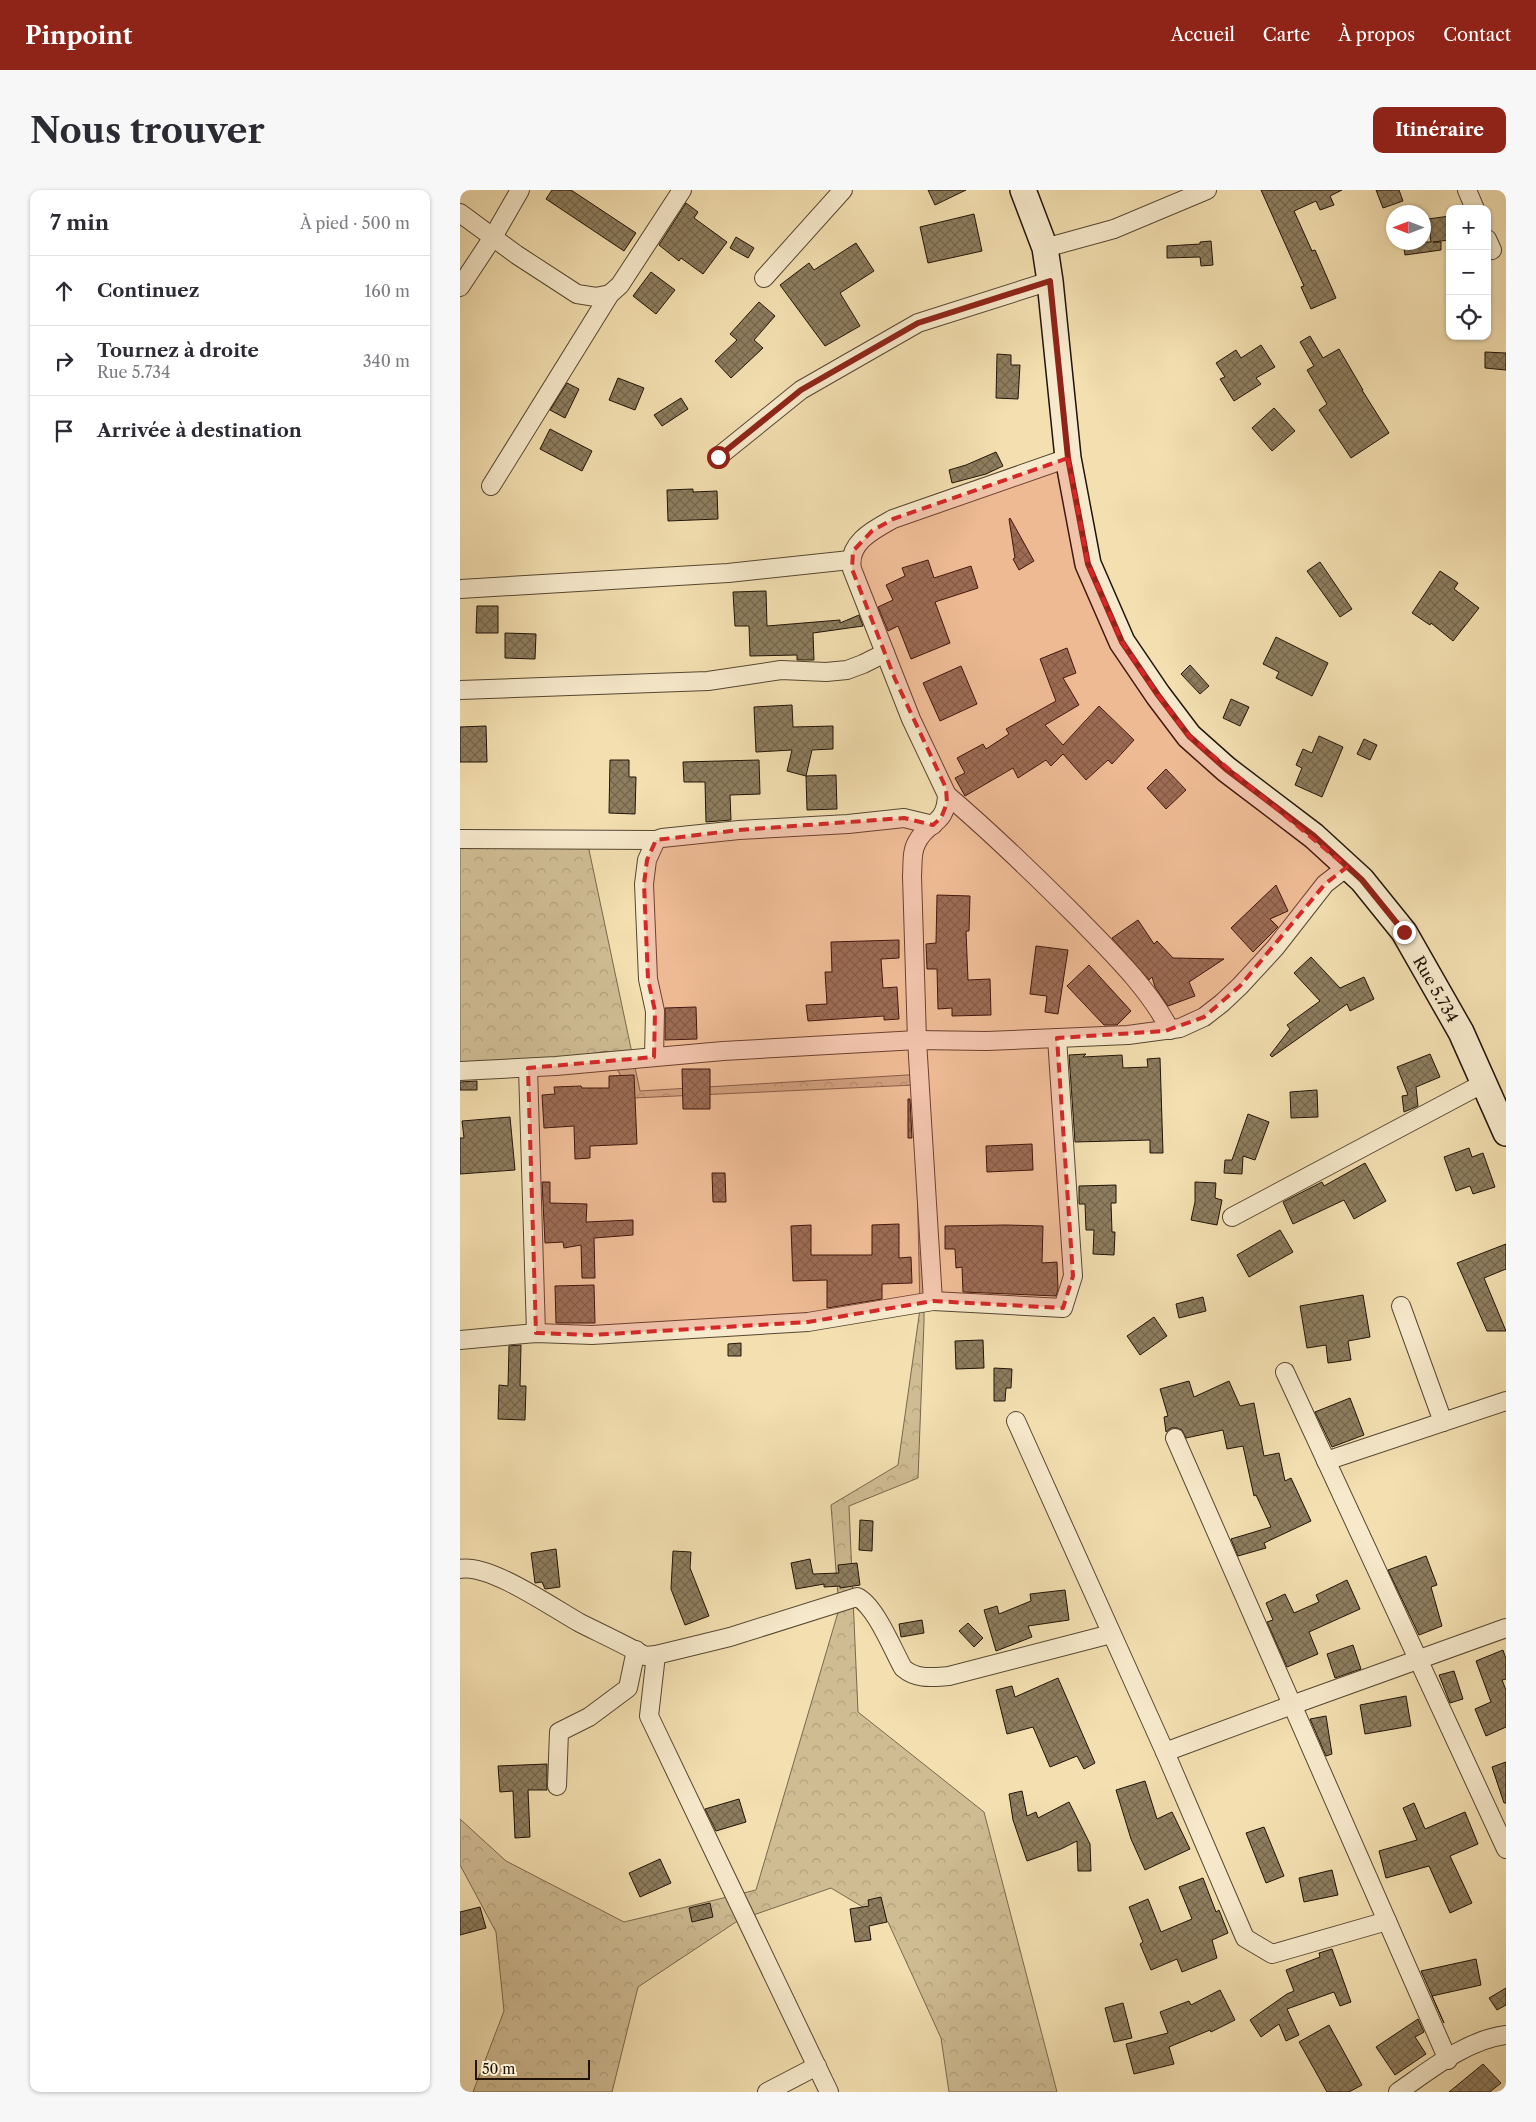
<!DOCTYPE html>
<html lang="fr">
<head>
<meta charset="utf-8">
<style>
	:root { --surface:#fff; --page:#f7f7f7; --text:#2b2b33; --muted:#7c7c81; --line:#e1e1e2; --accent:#8f2418 }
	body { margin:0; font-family:"Libre Caslon Text",serif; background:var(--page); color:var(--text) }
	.controls { position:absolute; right:15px; top:15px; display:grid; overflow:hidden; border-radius:10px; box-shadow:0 1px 4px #0004 }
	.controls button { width:45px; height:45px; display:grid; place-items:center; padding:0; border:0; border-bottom:1px solid var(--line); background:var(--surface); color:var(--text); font:25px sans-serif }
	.compass { position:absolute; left:926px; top:15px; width:45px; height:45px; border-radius:50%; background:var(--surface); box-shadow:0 1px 4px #0004; rotate:270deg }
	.scale { position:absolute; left:15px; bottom:12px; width:115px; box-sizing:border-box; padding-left:5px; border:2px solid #211407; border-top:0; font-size:14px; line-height:18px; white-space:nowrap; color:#211407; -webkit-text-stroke:4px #f7eacc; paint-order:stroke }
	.stop { position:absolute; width:15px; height:15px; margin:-11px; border:4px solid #8f2418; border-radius:50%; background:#fff }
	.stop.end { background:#8f2418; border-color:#fff; box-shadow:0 1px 5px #0008 }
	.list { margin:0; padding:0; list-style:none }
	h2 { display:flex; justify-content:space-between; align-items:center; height:65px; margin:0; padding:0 20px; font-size:21px }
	h2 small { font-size:16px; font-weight:400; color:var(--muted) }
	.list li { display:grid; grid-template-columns:32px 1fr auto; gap:15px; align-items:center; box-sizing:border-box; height:70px; padding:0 20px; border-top:1px solid var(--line) }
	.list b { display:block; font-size:19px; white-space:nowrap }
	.list p { margin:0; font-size:16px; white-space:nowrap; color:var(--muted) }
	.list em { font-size:16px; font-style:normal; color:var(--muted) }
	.icon { flex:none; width:28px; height:28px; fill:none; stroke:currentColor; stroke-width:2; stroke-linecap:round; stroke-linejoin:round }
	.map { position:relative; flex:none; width:1046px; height:1902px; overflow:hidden; border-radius:10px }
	header { display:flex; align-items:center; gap:30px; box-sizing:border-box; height:70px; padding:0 25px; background:var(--accent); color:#fff }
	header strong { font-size:24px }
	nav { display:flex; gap:28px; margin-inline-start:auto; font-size:18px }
	.intro { display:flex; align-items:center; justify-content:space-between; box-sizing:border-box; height:120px; padding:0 30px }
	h1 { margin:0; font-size:35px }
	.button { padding:12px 22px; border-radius:10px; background:var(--accent); color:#fff; font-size:18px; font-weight:700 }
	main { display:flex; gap:30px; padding:0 30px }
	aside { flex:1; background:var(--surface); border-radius:10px; box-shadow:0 1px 4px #0004 }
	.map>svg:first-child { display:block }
	.forest { fill:url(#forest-crowns); stroke:#78684d }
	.building { fill:url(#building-cross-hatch); stroke:#211407 }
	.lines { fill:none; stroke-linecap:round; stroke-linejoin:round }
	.street-casing { stroke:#564731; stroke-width:20 }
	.secondary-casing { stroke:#211407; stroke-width:28 }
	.street { stroke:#f7eacc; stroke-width:18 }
	.secondary { stroke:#f7eacc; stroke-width:25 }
	.route { stroke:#8f2418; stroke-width:6 }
	.marked { fill:#d62828; fill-opacity:0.2; stroke:#d62828; stroke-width:4; stroke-dasharray:10 6; stroke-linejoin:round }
	.labels { text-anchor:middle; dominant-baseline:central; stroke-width:4; stroke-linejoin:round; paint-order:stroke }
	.street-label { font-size:16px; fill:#211407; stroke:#f7eacc }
</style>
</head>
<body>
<header>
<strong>Pinpoint</strong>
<nav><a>Accueil</a><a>Carte</a><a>À propos</a><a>Contact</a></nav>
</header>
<div class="intro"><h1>Nous trouver</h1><a class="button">Itinéraire</a></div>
<main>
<aside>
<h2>7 min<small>À pied · 500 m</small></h2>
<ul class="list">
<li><svg class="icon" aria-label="ahead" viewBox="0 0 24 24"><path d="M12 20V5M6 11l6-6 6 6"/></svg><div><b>Continuez</b></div><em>160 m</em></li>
<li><svg class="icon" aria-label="right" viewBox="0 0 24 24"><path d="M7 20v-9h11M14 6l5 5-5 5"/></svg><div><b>Tournez à droite</b><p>Rue 5.734</p></div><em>340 m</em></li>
<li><svg class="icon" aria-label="arrive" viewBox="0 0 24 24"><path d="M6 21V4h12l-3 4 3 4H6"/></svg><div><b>Arrivée à destination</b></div></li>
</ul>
</aside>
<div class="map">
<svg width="1046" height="1902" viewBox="0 0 1046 1902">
	<defs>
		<pattern id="forest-crowns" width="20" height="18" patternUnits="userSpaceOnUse" patternTransform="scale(1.25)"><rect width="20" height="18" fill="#cfbc93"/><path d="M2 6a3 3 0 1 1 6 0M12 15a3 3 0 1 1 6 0" fill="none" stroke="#b1a17d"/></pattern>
		<pattern id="building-cross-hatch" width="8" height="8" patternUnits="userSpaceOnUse" patternTransform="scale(1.25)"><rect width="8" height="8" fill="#8e7e5f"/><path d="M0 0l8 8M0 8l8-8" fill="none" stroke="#74664c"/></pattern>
	</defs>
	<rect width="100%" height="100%" fill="#f3dfb0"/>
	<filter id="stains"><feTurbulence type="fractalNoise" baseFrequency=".004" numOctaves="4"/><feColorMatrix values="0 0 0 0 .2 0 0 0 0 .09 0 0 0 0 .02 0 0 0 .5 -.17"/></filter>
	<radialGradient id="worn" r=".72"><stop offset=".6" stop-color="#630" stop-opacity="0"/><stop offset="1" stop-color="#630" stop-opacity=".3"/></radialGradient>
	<!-- forest -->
	<polygon class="forest" points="0,652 128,655 180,901 464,884 464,1132 458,1288 389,1316 398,1522 524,1622 597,1902 489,1902 481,1848 428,1732 371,1698 279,1730 178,1797 152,1902 13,1902 44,1821 36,1742 0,1675 0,1629 46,1671 164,1732 296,1700 379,1419 371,1315 438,1275 460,1119 455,895 173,908 147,861 0,887"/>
	<!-- building -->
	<g class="building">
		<polygon points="92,0 111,0 176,43 164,61 86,9"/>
		<polygon points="468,0 506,0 475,15"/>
		<polygon points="801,0 882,0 870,6 874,15 860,20 856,11 834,21 852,61 855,60 876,108 851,119 841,97 844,96"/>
		<polygon points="916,0 939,0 943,11 923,18"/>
		<polygon points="226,13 238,22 234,28 267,52 243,84 221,68 219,71 199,55"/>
		<polygon points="514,24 522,61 468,73 460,37"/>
		<polygon points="990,26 990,50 973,52 981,52 981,60 945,65 943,52 971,52 968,29"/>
		<polygon points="276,47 294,58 288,68 270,58"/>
		<polygon points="751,51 753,75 741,76 740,67 707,68 707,56 740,54 740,52"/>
		<polygon points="396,53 414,81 380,103 400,136 365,156 320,95 349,73 354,80"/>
		<polygon points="191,82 215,100 196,124 173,106"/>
		<polygon points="299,112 315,126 294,150 303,158 271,188 255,171 277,150 270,144"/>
		<polygon points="850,146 863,168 879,159 903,200 902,200 929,243 891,268 859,220 867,214 847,180 854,176 840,152"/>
		<polygon points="801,155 815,177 796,188 801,194 774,211 760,189 765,187 756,173 776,160 781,168"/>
		<polygon points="1025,162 1046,163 1046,180 1025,178"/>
		<polygon points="537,164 551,165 551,175 560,175 558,209 536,208"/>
		<polygon points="158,188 184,198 175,220 149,210"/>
		<polygon points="107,193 119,199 105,228 90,220"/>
		<polygon points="221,208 228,219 202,236 194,225"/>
		<polygon points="814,218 835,241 812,261 792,238"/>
		<polygon points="90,239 132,261 122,281 80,259"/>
		<polygon points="536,262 543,276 526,284 492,293 489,280 506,275"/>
		<polygon points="233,299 233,302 257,301 258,329 208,331 207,300"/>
		<polygon points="550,328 574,371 559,380 553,369 555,368 549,329"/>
		<polygon points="468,370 474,388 511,376 518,398 475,412 490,453 451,469 438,436 428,441 418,417 433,410 426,395 445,386 442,378"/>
		<polygon points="860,372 892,419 880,427 847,381"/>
		<polygon points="980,381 998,393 994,399 1019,418 993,451 971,433 970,435 952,423"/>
		<polygon points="306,401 307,436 380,430 380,433 399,425 403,436 353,443 354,470 337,470 337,465 290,466 289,436 275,436 273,402"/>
		<polygon points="17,416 38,416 38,443 16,443"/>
		<polygon points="45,443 76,444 75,469 45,468"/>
		<polygon points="816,447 868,473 852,506 816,488 819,482 803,474"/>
		<polygon points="607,458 616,483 603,488 619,515 585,535 603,555 639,516 674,550 652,574 648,570 626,590 603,564 591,576 586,570 558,588 553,578 505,606 495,588 505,583 497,568 523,554 526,559 549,544 546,539 596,511 580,469"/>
		<polygon points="730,475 749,496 740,504 721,484"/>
		<polygon points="501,476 517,514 480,531 463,493"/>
		<polygon points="771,509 789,517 780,536 763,528"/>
		<polygon points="332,515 333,537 373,536 373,559 352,560 346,586 327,581 332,560 296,562 294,517"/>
		<polygon points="26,536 27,572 0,572 0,537"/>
		<polygon points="859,546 883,557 862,607 835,595 842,578 836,575 843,559 852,563"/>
		<polygon points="904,549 917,555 910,570 897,564"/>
		<polygon points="150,570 169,570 169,587 176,587 175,624 149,623"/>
		<polygon points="299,570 300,604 270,605 271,630 246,632 245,592 224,592 223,572"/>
		<polygon points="706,579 726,600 706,619 687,598"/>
		<polygon points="376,585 377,619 347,620 346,586"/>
		<polygon points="816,695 828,721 810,729 818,737 793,762 771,738"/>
		<polygon points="477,705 510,706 509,741 506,741 508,790 530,789 531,825 492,826 492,818 478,819 477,779 467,779 466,754 476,753"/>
		<polygon points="678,730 694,754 697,751 713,768 764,769 729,792 735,806 708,816 695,797 692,787 689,790 652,748"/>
		<polygon points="439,750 439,768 421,769 423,798 437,797 439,829 424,830 424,826 348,831 346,815 367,814 365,782 372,782 371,752"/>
		<polygon points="576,756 608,760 598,824 585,822 587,806 570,804"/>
		<polygon points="851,767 880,798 904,787 914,809 890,821 887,814 812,867 810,865 830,839 827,835 860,811 834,783"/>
		<polygon points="629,775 671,821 657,835 644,835 607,796"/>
		<polygon points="236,817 237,849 205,850 205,818"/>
		<polygon points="626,864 623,867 662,865 663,878 688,877 687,869 700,868 703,963 690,963 690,950 615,952 609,865"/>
		<polygon points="970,864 980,887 956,897 958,916 944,922 942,906 948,905 937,877"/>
		<polygon points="222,879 250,879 250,919 223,919"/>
		<polygon points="174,885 177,954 130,956 130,968 115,969 114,936 84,938 82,905 95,904 94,897 121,896 122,898 149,898 149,886"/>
		<polygon points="17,891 17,900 0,900 0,892"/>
		<polygon points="857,900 858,927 831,928 830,902"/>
		<polygon points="448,909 450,909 452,948 448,948"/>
		<polygon points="788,924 809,932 795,970 783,966 782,984 764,983 765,970 772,970"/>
		<polygon points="50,927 55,980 0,984 0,948 4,948 2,931"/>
		<polygon points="572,954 573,980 527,982 526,956"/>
		<polygon points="1009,958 1012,967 1023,963 1035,997 1013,1004 1010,996 996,1001 984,967"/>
		<polygon points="905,973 926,1011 894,1029 884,1010 833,1034 823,1012 862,992 864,996"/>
		<polygon points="252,983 265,983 266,1012 253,1012"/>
		<polygon points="82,992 90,992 90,1013 127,1014 126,1032 173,1030 173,1045 134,1048 135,1088 122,1088 121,1055 104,1058 103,1052 85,1053"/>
		<polygon points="735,992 756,993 755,1008 762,1010 757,1035 731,1030 735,1012"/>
		<polygon points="656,995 656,1013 651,1013 652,1042 655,1042 654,1065 633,1064 634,1040 626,1040 625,1014 619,1014 619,996"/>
		<polygon points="439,1034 439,1068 451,1067 452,1093 422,1094 422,1109 367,1118 367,1090 333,1091 331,1036 351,1035 351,1065 412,1065 412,1035"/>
		<polygon points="546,1035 583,1036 582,1073 597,1072 598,1099 596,1106 503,1102 502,1077 496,1078 495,1059 485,1059 485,1036"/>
		<polygon points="820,1040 833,1062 789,1087 777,1065"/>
		<polygon points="1046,1054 1046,1079 1024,1088 1046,1141 1027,1141 997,1073"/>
		<polygon points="134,1095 135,1133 96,1133 95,1096"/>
		<polygon points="903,1105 910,1147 888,1151 891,1170 868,1173 866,1155 847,1158 840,1116"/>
		<polygon points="743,1107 746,1121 719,1128 716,1114"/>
		<polygon points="694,1127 707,1146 680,1165 667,1146"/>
		<polygon points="523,1150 524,1178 496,1179 495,1151"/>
		<polygon points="281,1153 281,1166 268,1166 268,1154"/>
		<polygon points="61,1155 60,1196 66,1196 65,1230 38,1229 39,1195 48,1196 49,1156"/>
		<polygon points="534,1178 552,1179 551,1198 546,1198 545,1211 534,1211"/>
		<polygon points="729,1191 734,1207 769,1191 780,1216 794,1213 804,1266 819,1263 825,1291 831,1288 851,1331 804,1353 806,1358 778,1366 771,1349 811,1337 796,1305 794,1306 783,1256 767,1259 763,1240 726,1248 722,1240 717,1238 711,1238 706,1242 704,1227 708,1226 700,1199"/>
		<polygon points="890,1208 904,1245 872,1257 855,1222"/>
		<polygon points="400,1330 413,1331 412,1361 399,1360"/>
		<polygon points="96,1359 100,1397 85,1399 82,1392 75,1393 71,1363"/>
		<polygon points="213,1361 231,1362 230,1378 249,1426 225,1435 211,1399"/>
		<polygon points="966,1366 977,1395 971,1397 982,1436 959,1445 928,1380"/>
		<polygon points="350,1369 353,1384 379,1383 378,1375 397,1373 400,1395 380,1398 380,1396 364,1397 364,1394 336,1399 331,1373"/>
		<polygon points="887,1390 900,1419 849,1442 858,1464 827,1477 807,1432 813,1430 806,1413 825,1404 834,1423 859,1412 856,1405"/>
		<polygon points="605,1400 609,1430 568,1436 572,1447 536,1461 524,1420 537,1416 539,1424 571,1411 570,1404"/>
		<polygon points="462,1430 464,1443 441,1447 439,1434"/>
		<polygon points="508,1433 523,1448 514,1457 499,1441"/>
		<polygon points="893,1455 901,1479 875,1488 867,1464"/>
		<polygon points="1043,1460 1046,1469 1046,1489 1042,1490 1046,1500 1046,1537 1026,1546 1015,1519 1031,1512 1016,1471"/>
		<polygon points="994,1481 1003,1509 990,1513 979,1485"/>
		<polygon points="598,1488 635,1573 624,1579 617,1566 590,1577 573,1537 547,1544 536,1500 552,1496 555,1507"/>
		<polygon points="946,1506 951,1536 905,1544 900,1515"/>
		<polygon points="866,1526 872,1564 866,1566 850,1529"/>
		<polygon points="1046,1572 1046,1613 1044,1613 1032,1577"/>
		<polygon points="87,1574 87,1600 68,1600 70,1647 55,1648 53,1601 40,1602 38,1576"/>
		<polygon points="685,1591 697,1629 712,1622 730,1659 685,1680 671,1649 656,1600"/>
		<polygon points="562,1601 567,1626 576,1622 578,1628 609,1612 630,1654 631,1681 618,1681 617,1651 601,1659 567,1671 553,1630 549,1604"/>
		<polygon points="279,1609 286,1632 256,1641 245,1619"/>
		<polygon points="954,1613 965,1639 1005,1622 1018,1654 990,1666 1012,1713 990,1723 969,1676 926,1688 919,1661 957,1650 943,1618"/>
		<polygon points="804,1637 824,1686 806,1693 786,1643"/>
		<polygon points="200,1669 211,1693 180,1707 169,1683"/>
		<polygon points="872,1680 878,1705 844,1712 839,1688"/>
		<polygon points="743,1688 756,1722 759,1720 768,1743 752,1750 757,1768 722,1782 717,1769 691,1780 680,1754 683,1752 669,1717 688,1709 701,1742 732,1729 719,1697"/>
		<polygon points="421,1707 427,1732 409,1736 411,1750 395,1752 390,1719 409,1716 408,1710"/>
		<polygon points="250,1713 253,1727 232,1732 229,1718"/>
		<polygon points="20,1717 26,1738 0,1745 0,1722"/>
		<polygon points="872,1759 891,1812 880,1816 874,1802 827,1819 839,1845 826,1851 819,1834 801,1847 790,1830 827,1804 834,1801 826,1780 860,1767 859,1763"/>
		<polygon points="1016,1769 1021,1795 972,1806 984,1833 961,1781"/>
		<polygon points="1046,1798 1046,1815 1037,1820 1029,1808"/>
		<polygon points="760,1800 775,1830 751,1842 750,1840 709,1857 714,1874 674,1884 666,1854 708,1843 700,1822 729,1811 731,1815"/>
		<polygon points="663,1813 672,1848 654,1852 645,1818"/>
		<polygon points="958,1829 964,1842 955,1847 966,1864 935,1885 916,1857"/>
		<polygon points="869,1835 902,1895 889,1902 867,1902 839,1852"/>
		<polygon points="1023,1874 1041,1893 1030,1902 989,1902"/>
	</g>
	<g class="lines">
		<defs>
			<g id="street">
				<polyline points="1007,0 1015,19"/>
				<polyline points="0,23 57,65 117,104 136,107 150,104"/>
				<polyline points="1027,49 1032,60"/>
				<polyline points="585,58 654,39 747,0"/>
				<polyline points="304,88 383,0"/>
				<polyline points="0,97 33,47 60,0"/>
				<polyline points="258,267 341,200 458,133 590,91"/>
				<polyline points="31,296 150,104 160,95 222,0"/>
				<polyline points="0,399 268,383 390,370"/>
				<polyline points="0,500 248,491 321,480 366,482 387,480 403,474 425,463"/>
				<path d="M487,605C533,644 576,686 618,728C651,762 688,797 710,840"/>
				<polyline points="0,649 196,650 202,648 279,640 388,634 444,628 473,635"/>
				<polyline points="194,867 195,821 188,789 184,694 187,670 196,650"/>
				<polyline points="68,878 76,1143"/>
				<polyline points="0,881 96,876 263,861 457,850 527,851 668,845 720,838 744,827 762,813 780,796 815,758 865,694 887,677"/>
				<polyline points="772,1027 1024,893"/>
				<polyline points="473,1111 603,1118 613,1086 597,848"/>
				<polyline points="941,1116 983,1232"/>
				<path d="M0,1150L76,1143L132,1145L348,1132L473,1111L457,850L452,686C453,675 451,662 457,652C468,630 486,636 487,605L451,529L392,379C387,353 413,340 433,329L608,268"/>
				<polyline points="825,1182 1046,1659"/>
				<polyline points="556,1231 705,1562 785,1748 812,1764 927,1731"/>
				<polyline points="715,1248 988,1870"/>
				<polyline points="866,1271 1046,1211"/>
				<path d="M0,1379C29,1373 93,1418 120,1433C142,1444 164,1454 185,1466L196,1465L270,1447L397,1407C415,1415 433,1460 443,1478C457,1490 473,1487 489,1486L651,1444"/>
				<polyline points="196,1465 189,1526 369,1902"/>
				<polyline points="705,1562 832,1515 1046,1438"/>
				<polyline points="97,1596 99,1542 129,1527 168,1498 176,1460"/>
				<polyline points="307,1902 357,1876"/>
				<path d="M938,1902C970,1880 1006,1850 1046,1845"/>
			</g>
			<polyline id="secondary" points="563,0 585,58 590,91 608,268 628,374 662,452 698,505 729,546 766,579 854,646 902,690 944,742 1001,842 1046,943"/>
		</defs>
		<!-- street casing -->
		<use href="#street" class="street-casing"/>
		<!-- secondary casing -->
		<use href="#secondary" class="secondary-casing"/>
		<!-- street -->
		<use href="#street" class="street"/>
		<!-- secondary -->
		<use href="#secondary" class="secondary"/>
	</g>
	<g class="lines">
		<!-- route -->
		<polyline class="route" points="258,267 341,200 458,133 590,91 608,268 628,374 662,452 698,505 729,546 766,579 854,646 902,690 944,742"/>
	</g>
	<!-- marked area -->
	<path class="marked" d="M608,268L628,374L662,452L698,505L729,546L887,677L865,694L780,796L744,827L705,841L597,848L613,1086L603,1118L473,1111L348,1132L132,1145L76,1143L68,878L194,867L195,821L188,789L184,694L187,670L196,650L279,640L444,628L473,635L481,628L487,613L486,598L435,489L392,379L393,361L412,341L433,329Z"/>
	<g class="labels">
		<!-- street labels -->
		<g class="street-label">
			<text transform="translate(976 799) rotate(60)">Rue 5.734</text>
		</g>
	</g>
	<rect width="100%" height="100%" filter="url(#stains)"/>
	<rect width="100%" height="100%" fill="url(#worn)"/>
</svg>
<div class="controls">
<button>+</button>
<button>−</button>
<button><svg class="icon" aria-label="locate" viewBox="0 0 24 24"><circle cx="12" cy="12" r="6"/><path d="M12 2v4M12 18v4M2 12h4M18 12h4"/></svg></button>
</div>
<svg class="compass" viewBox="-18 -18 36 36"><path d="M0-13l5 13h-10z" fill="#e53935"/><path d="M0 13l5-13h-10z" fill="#7c7c81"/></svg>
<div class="scale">50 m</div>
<div class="stop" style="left:258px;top:267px"></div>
<div class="stop end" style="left:944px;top:742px"></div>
</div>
</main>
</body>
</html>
